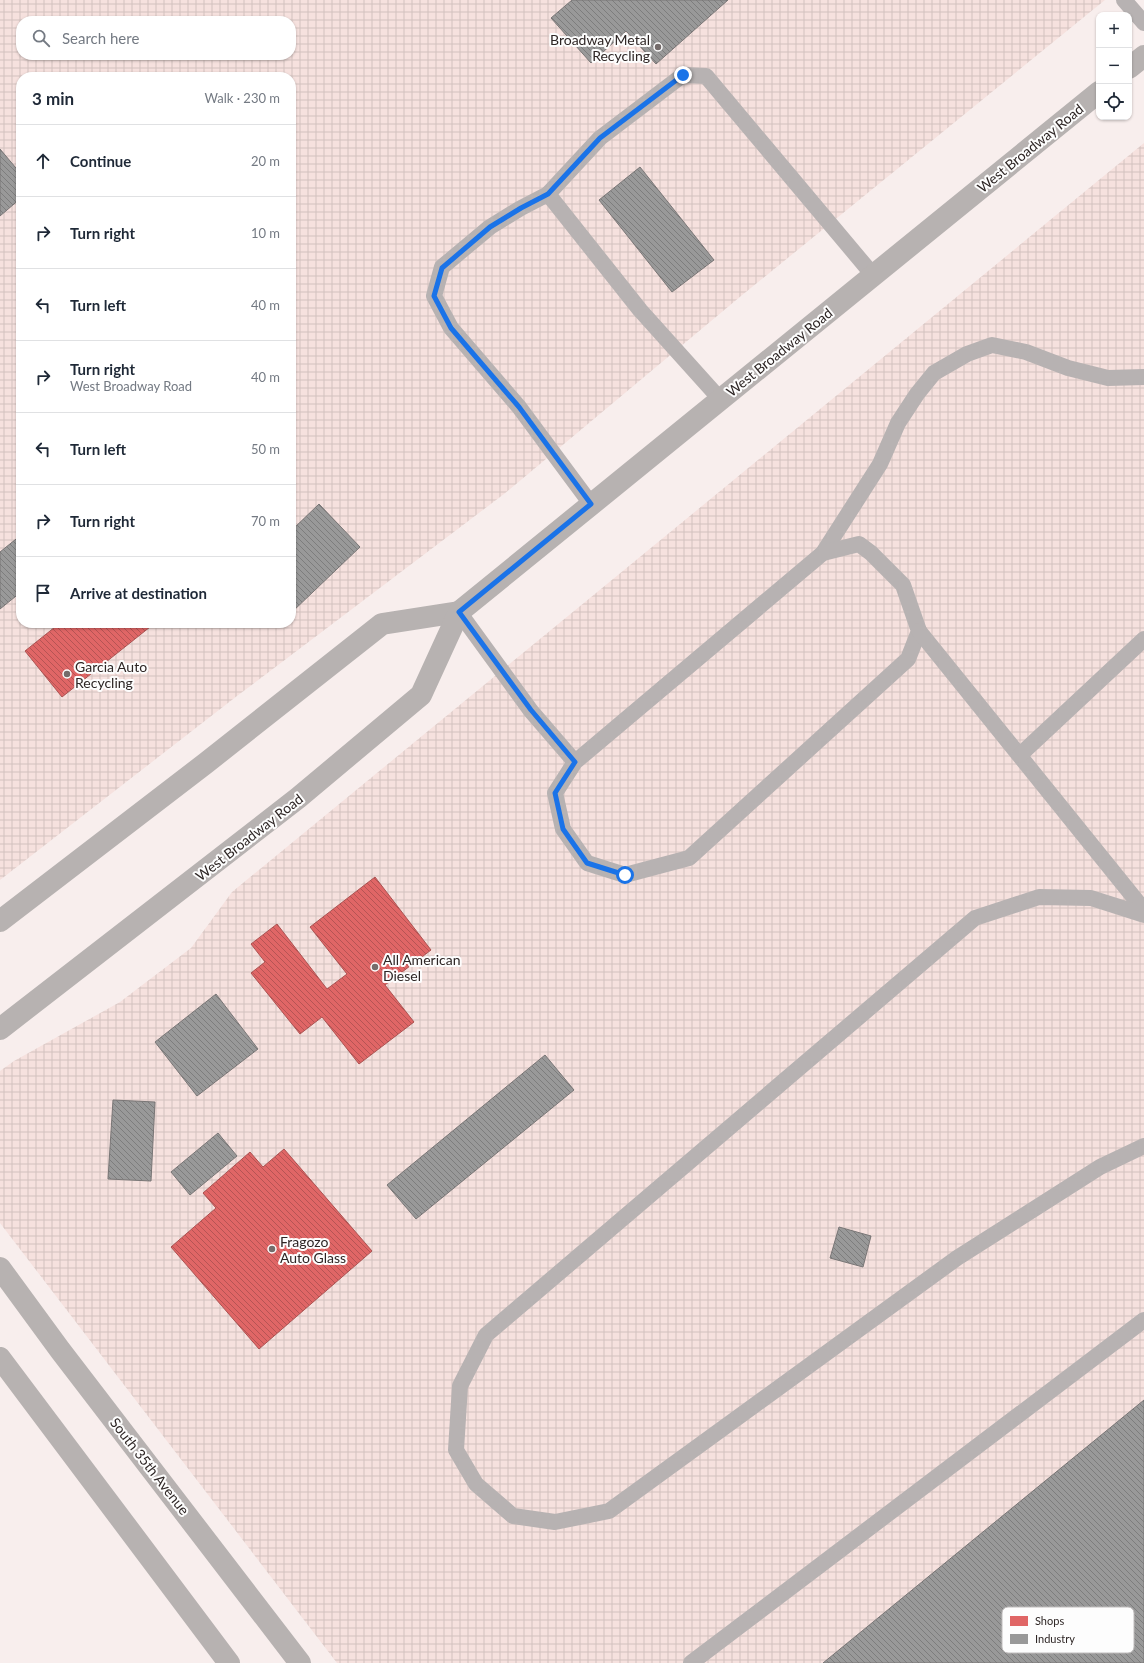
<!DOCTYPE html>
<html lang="en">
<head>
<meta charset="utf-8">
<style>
	:root { --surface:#fff; --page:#f2f2f3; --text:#1f2937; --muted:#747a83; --line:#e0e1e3 }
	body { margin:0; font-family:Lato,sans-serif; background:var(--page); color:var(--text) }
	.controls { position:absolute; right:12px; top:12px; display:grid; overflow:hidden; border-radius:8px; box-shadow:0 1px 3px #0004 }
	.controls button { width:36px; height:36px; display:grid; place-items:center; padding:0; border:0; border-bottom:1px solid var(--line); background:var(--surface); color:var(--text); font:20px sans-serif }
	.stop { position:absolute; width:12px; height:12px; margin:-9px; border:3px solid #1a73e8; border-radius:50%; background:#fff }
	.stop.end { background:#1a73e8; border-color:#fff; box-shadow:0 1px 4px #0008 }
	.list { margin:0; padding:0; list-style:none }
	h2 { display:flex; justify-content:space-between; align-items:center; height:52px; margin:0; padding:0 16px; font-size:17px }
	h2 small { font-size:13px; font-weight:400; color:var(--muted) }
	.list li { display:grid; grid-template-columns:26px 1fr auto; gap:12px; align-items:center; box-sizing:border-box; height:72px; padding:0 16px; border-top:1px solid var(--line) }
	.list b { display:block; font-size:15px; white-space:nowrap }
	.list p { margin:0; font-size:13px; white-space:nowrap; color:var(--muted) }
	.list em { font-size:13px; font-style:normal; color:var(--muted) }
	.icon { flex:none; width:22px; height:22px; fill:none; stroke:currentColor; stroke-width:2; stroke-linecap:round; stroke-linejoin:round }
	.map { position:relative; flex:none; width:1144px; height:1663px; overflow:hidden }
	.search { position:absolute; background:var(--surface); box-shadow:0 1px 3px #0004; left:16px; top:16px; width:280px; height:44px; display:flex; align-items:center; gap:10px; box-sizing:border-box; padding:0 14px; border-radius:16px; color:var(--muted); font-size:15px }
	.panel { position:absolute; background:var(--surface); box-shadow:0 1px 3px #0004; left:16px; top:72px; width:280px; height:556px; border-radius:16px }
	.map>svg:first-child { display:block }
	.industrial { fill:url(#industrial-grid); fill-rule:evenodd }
	.shops { fill:url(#shops-back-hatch); stroke:#ab5352 }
	.industry { fill:url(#industry-back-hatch); stroke:#797676 }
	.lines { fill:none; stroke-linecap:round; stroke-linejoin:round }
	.lane { stroke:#b7b2b2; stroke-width:16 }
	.secondary { stroke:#b7b2b1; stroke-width:22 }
	.route { stroke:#1a73e8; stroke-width:5 }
	.poi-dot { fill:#756c6b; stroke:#fdfdfd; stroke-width:1.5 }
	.labels { text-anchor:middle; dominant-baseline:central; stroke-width:4; stroke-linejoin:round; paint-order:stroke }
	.poi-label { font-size:14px; fill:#2e2625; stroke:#fdfdfd; text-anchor:start }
	.street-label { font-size:14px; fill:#2e2625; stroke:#fdfdfd }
	.key { fill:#fdfdfd; stroke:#bfbcbc; stroke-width:1 }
	.key-label { font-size:11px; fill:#2e2625 }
</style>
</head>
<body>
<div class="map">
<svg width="1144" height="1663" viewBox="0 0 1144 1663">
	<defs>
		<pattern id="industrial-grid" width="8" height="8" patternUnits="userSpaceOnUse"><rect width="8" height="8" fill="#f6e1de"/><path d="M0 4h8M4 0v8" fill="none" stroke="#d3c1be"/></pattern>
		<pattern id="shops-back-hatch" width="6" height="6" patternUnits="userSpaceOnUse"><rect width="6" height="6" fill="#e06666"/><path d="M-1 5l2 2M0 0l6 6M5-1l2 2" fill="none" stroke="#b65454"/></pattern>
		<pattern id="industry-back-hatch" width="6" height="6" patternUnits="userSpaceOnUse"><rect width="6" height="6" fill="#999"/><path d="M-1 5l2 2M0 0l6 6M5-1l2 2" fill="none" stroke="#7d7d7d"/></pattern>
	</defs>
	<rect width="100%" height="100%" fill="#f8eeed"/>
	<!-- industrial -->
	<g class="industrial">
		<path d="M0,0H1105L741,296L504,494L237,696L0,880ZM21,21H291V55H21ZM21,77H291V623H21Z"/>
		<polygon points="1144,143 1144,1663 337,1663 0,1223 0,1071 14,1061 120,1002 191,948 232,892"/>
	</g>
	<!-- shops -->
	<g class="shops">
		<polygon points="60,623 155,623 62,697 25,651"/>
		<polygon points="375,877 431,950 385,985 414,1022 359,1064 322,1017 300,1034 251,973 265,962 251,944 277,924 327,989 347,974 310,927"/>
		<polygon points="284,1149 372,1251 259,1349 171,1247 216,1208 203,1193 250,1152 263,1167"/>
	</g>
	<!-- industry -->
	<g class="industry">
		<polygon points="572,0 728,0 656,64 626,31 591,63 551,18"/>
		<polygon points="0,149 21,174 21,198 0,216"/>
		<polygon points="640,167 714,260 672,292 599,200"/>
		<polygon points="319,504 360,547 291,613 291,531"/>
		<polygon points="21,535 21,592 0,609 0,552"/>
		<polygon points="216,994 258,1049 197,1096 155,1042"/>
		<polygon points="545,1055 574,1090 416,1219 387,1185"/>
		<polygon points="113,1100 155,1102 151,1181 108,1179"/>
		<polygon points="218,1133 237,1156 190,1195 171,1172"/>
		<polygon points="839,1227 871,1236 863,1267 830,1258"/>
		<polygon points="1144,1400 1144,1663 823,1663"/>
	</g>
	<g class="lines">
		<!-- lane -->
		<g class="lane">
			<polyline points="1124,0 1144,23"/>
			<polyline points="548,194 600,138 683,75 706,76 873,275"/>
			<polyline points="591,504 519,407 451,328 434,296 442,267 490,227 521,208 548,194 640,310 720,399"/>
			<polyline points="823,553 880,464 898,423 917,394 934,373 967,354 992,345 1026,352 1068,368 1108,378 1144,377"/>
			<polyline points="459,612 531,711 575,762 555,793 563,829 587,863 625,875 689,858 908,659 919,631 903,585 871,553 859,544 823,553 575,762"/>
			<polyline points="919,631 1144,910"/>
			<polyline points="1020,755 1144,639"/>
			<polyline points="1144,915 1091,898 1039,897 975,918 486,1335 460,1386 456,1450 476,1484 513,1516 555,1522 609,1511 957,1258 1100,1167 1144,1146"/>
			<polyline points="691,1663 1144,1320"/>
		</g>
		<!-- secondary -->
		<g class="secondary">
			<polyline points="1129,68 1144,56"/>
			<polyline points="0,921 206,763 382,624 459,612"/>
			<polyline points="0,1029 298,798 421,695 459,612 1099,92"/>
			<polyline points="0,1268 60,1350 300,1663"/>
			<polyline points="0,1358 229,1663"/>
		</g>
	</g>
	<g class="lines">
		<!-- route -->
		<polyline class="route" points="625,875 587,863 563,829 555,793 575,762 531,710 459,612 591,504 519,407 451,328 434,296 442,268 490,227 521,208 548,194 600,138 683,75"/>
	</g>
	<!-- markers -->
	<g class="poi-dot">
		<circle cx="658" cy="47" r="4"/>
		<circle cx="67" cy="674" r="4"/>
		<circle cx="375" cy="967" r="4"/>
		<circle cx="272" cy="1249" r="4"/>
	</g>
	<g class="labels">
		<!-- poi labels -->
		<g class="poi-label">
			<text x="650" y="39" text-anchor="end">Broadway Metal<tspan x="650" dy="16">Recycling</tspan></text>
			<text x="75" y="666">Garcia Auto<tspan x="75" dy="16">Recycling</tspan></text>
			<text x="383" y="959">All American<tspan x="383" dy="16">Diesel</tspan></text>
			<text x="280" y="1241">Fragozo<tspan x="280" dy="16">Auto Glass</tspan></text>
		</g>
		<!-- street labels -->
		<g class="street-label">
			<text transform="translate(1030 148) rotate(-39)">West Broadway Road</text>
			<text transform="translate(779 352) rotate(-39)">West Broadway Road</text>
			<text transform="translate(249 837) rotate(-38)">West Broadway Road</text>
			<text transform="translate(150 1466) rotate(52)">South 35th Avenue</text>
		</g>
	</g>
	<!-- legend -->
	<rect x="1002" y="1607" width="132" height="46" rx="6" class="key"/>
	<rect x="1010" y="1616" width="18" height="10" fill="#e06666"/>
	<rect x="1010" y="1634" width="18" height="10" fill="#999"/>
	<g class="key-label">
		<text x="1035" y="1625">Shops</text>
		<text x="1035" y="1643">Industry</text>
	</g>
</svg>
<div class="controls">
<button>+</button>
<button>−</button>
<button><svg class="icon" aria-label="locate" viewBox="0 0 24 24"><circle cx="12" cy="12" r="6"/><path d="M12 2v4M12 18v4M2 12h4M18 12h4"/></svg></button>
</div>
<div class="stop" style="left:625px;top:875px"></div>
<div class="stop end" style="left:683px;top:75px"></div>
<div class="search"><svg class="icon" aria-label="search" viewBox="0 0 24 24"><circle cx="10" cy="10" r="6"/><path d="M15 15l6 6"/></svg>Search here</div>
<section class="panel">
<h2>3 min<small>Walk · 230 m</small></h2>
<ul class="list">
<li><svg class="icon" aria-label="ahead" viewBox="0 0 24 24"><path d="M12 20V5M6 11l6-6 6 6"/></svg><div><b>Continue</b></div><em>20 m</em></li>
<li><svg class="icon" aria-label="right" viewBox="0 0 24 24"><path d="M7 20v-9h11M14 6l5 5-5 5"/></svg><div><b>Turn right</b></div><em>10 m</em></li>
<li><svg class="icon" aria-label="left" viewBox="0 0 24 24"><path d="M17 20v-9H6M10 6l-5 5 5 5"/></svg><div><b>Turn left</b></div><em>40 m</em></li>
<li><svg class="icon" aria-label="right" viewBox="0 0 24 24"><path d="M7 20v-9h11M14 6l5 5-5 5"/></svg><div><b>Turn right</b><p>West Broadway Road</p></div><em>40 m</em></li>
<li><svg class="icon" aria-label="left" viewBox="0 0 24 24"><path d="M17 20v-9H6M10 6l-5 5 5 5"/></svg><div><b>Turn left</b></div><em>50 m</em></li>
<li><svg class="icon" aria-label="right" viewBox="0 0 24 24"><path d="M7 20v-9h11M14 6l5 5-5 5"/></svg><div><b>Turn right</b></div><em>70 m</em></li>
<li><svg class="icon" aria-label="arrive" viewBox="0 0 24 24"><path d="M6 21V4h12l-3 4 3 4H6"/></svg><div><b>Arrive at destination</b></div></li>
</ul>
</section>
</div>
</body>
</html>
